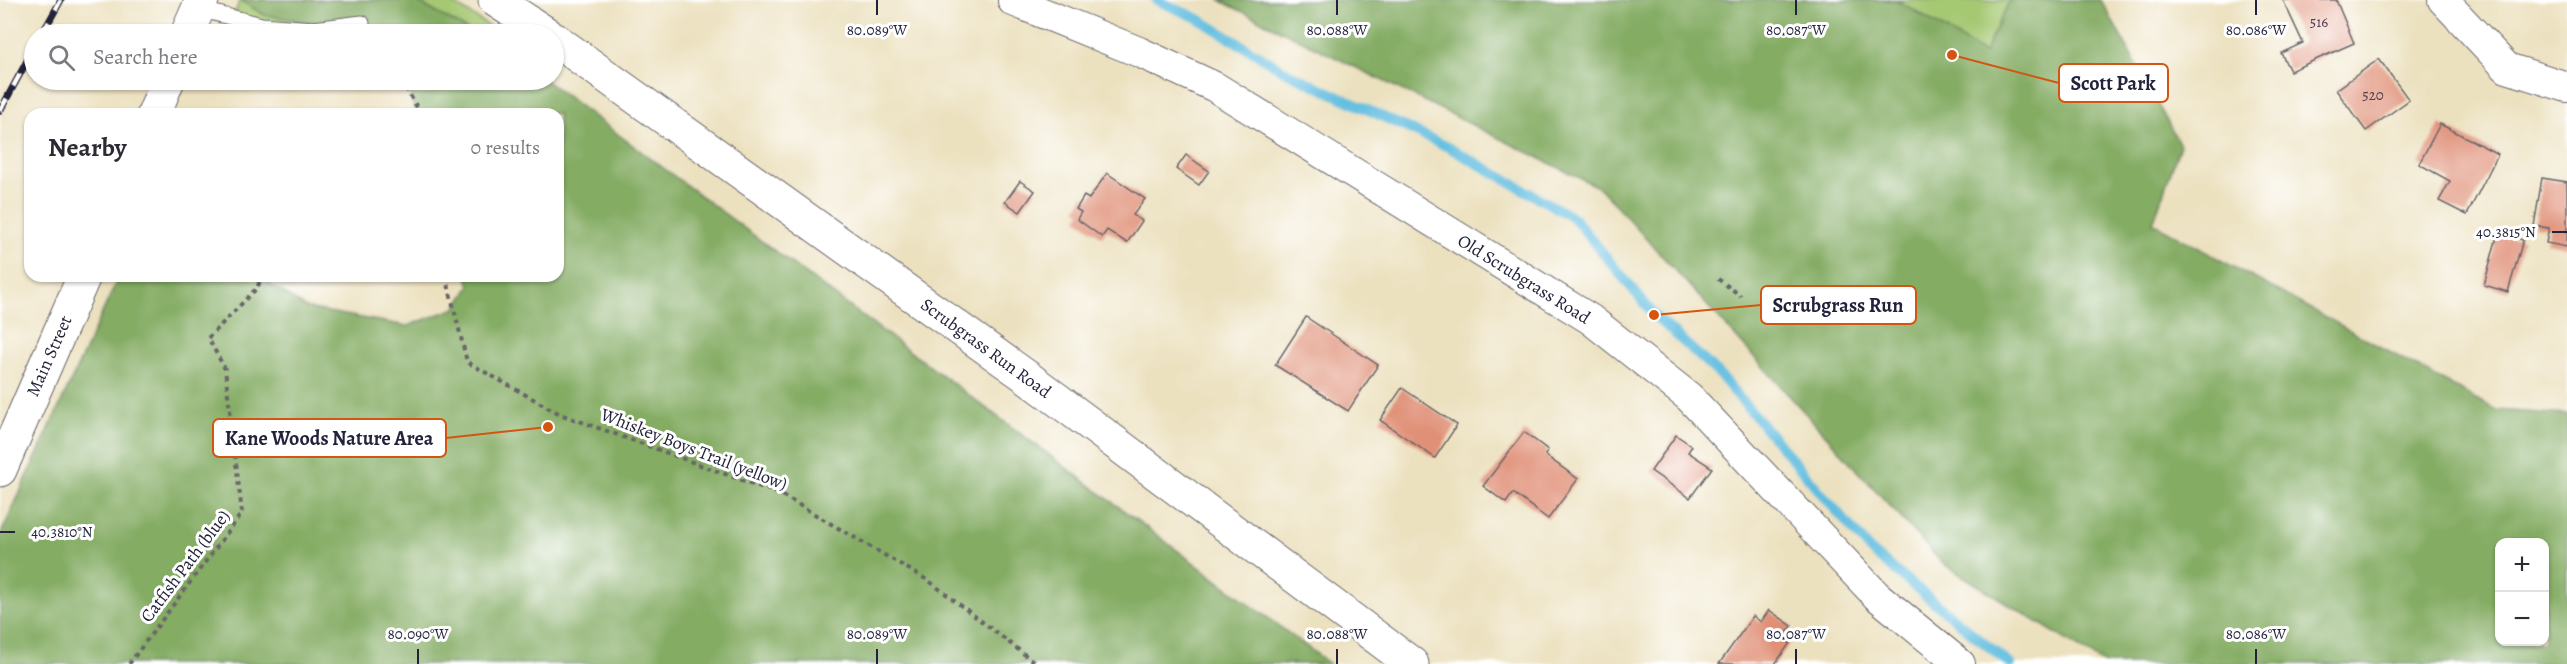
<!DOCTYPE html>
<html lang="en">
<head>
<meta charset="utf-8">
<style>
	:root { --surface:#fff; --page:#f7f7f7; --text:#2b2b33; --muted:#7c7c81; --line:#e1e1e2 }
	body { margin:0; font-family:Alegreya,serif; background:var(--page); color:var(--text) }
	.controls { position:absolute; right:18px; bottom:18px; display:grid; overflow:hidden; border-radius:12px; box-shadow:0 2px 4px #0004 }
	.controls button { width:54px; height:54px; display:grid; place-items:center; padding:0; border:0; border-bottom:2px solid var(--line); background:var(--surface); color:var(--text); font:30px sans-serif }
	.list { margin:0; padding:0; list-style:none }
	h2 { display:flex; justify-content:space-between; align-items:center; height:78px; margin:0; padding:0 24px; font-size:26px }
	h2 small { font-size:20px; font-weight:400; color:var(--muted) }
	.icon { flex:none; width:33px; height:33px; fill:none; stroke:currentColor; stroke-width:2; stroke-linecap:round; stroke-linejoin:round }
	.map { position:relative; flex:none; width:2567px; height:664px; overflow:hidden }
	.search { position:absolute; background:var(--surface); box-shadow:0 2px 4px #0004; left:24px; top:24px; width:540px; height:66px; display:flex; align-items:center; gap:15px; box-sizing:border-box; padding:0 21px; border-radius:33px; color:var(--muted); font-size:22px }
	.panel { position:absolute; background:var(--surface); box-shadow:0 2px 4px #0004; left:24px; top:108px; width:540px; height:174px; border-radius:18px }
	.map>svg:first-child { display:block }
	.green { fill:#a5c872; stroke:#647556; stroke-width:1.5 }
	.forest { fill:#84ac64; stroke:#536750; stroke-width:1.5; fill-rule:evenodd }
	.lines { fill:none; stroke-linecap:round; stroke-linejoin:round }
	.stream { stroke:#62bee0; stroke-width:10 }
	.building { fill:#e09077 }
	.lane-casing { stroke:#696569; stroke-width:17 }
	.street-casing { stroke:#696569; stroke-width:32 }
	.secondary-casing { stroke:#696569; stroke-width:35 }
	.path { stroke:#696569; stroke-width:4; stroke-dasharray:4.5 4.5; stroke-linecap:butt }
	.lane { stroke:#fff; stroke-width:15 }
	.street { stroke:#fff; stroke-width:30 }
	.secondary { stroke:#fff; stroke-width:33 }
	.rail-casing { stroke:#22223b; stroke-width:7 }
	.rail { stroke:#fff; stroke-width:4.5; stroke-dasharray:14; stroke-linecap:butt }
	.ticks { fill:none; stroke:#22223b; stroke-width:2 }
	.labels { text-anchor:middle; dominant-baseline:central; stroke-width:6; stroke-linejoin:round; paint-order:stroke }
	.number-label { font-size:15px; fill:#523e4a }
	.street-label { font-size:18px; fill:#22223b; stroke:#fff }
	.ticks-label { font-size:15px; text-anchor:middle; fill:#22223b; stroke:#fff; stroke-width:6; stroke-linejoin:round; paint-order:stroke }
	.leader { fill:none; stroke:#d45411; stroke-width:2 }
	.callout-dot { fill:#d45411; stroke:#fff; stroke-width:2 }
	.callout { fill:#fff; stroke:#d45411; stroke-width:2 }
	.callout-label { font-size:20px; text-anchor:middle; font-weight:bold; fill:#22223b }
</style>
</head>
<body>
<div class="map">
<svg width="2567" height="664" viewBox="0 0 2567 664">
	<rect width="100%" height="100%" fill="#fff"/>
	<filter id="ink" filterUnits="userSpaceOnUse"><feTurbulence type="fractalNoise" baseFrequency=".0167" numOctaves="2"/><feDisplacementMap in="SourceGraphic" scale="12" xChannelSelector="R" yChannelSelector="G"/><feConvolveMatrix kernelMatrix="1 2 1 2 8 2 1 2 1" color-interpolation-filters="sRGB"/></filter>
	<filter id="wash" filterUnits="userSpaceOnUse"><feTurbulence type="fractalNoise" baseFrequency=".008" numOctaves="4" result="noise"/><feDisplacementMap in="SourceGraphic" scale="24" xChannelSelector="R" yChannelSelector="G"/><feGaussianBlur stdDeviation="1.35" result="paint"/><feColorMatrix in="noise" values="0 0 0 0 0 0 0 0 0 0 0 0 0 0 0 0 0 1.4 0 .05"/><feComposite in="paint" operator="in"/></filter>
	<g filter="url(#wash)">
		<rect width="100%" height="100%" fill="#ece1bf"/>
		<!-- green -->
		<g class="green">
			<polygon points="240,0 448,0 502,34 226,34"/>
			<polygon points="1792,0 2032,0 1991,111"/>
		</g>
		<!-- forest -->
		<g class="forest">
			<polygon points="240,0 414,0 475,34 392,34 264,15"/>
			<path d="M1219,0H1897L1984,53L2010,0H2101L2180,145L2153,223L2496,410L2567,415V664H2105L1942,563L1600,188ZM2544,542V642H2500V542Z"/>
			<polygon points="406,80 545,80 1330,664 0,664 0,536 119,276 264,276 271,285 306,308 407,326 456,308 470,286 467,276 558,276 558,114 416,114"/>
		</g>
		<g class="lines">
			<!-- stream -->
			<polyline class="stream" points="1156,0 1197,18 1286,72 1448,147 1574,218 1654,315 1719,374 1871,551 2010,664"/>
		</g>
		<g id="blocks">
			<!-- building -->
			<g class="building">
				<polygon points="2283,0 2336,0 2354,43 2290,71 2281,53 2303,43"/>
				<polygon points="2379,59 2409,100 2366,131 2336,90"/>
				<polygon points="2440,124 2498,154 2467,215 2439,201 2450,181 2419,164"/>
				<polygon points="1186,155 1209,171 1199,185 1176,169"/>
				<polygon points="1107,173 1145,199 1133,215 1142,221 1127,243 1107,230 1102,237 1077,219 1081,212 1076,209 1084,196 1089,199"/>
				<polygon points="2542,178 2567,182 2567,247 2546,243 2549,228 2534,226"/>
				<polygon points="1020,181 1035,191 1020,212 1005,202"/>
				<polygon points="2498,233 2523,240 2508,292 2484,285"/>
				<polygon points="1306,317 1378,365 1348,411 1275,365"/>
				<polygon points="1402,388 1457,425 1435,458 1380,420"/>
				<polygon points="1524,432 1548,450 1545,455 1578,479 1548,519 1513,493 1506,503 1483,486"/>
				<polygon points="1676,435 1692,446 1688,452 1712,468 1690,498 1651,471"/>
				<polygon points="1769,610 1792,626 1783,638 1790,643 1775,664 1719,664 1753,616 1761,622"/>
			</g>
		</g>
	</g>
	<g filter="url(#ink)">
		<use href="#blocks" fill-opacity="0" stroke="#696569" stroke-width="1.5"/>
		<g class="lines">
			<defs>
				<polyline id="lane" points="198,9 262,25 313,29 362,23"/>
				<g id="street">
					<polyline points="2443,0 2507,68 2567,87"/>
					<polyline points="1013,1 1139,52 1215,87 1590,319 1689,397 1877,596 1960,664"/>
				</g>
				<g id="secondary">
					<polyline points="495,0 547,34"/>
					<polyline points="187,34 202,0"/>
					<polyline points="554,39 1027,377 1412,664"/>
					<polyline points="154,114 168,80"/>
					<polyline points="0,470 84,276"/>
				</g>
			</defs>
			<!-- lane casing -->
			<use href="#lane" class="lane-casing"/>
			<!-- street casing -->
			<use href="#street" class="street-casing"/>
			<!-- secondary casing -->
			<use href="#secondary" class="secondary-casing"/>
			<!-- path -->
			<g class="path">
				<polyline points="401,80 421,114"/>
				<polyline points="446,276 467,362 560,414 780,494 929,581 1037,664"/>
				<polyline points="1718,279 1741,296"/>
				<polyline points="129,664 242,513 225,369 208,338 257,288 262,276"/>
			</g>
			<!-- lane -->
			<use href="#lane" class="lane"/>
			<!-- street -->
			<use href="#street" class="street"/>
			<!-- secondary -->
			<use href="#secondary" class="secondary"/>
			<defs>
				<g id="rail">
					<polyline points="42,34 61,0"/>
					<polyline points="0,111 34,48"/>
				</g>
			</defs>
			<!-- rail casing -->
			<use href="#rail" class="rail-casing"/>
			<!-- rail -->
			<use href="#rail" class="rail"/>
		</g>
	</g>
	<!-- ticks -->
	<path class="ticks" d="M877,0V15M1337,0V15M1796,0V15M2256,0V15M2552,232H2567M0,532H15M418,649V664M877,649V664M1337,649V664M1796,649V664M2256,649V664"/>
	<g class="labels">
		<!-- number labels -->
		<g class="number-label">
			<text x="2319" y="22">516</text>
			<text x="2373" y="95">520</text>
		</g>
		<!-- street labels -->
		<g class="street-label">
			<text transform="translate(1524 279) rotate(32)">Old Scrubgrass Road</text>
			<text transform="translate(986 348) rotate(36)">Scrubgrass Run Road</text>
			<text transform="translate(49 356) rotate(-66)">Main Street</text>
			<text transform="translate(694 449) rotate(21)">Whiskey Boys Trail (yellow)</text>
			<text transform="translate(185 566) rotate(-53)">Catfish Path (blue)</text>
		</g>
	</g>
	<g class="ticks-label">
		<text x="877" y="35">80.089°W</text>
		<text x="1337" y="35">80.088°W</text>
		<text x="1796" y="35">80.087°W</text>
		<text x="2256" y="35">80.086°W</text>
		<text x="2506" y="237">40.3815°N</text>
		<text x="62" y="537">40.3810°N</text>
		<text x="418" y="639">80.090°W</text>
		<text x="877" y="639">80.089°W</text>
		<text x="1337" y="639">80.088°W</text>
		<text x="1796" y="639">80.087°W</text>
		<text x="2256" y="639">80.086°W</text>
	</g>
	<!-- callouts -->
	<path class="leader" d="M1952 55L2059 83M1654 315L1761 305M548 427L446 438"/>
	<g class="callout-dot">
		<circle cx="1952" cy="55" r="6"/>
		<circle cx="1654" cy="315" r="6"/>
		<circle cx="548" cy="427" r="6"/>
	</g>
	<g class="callout">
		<rect x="2059" y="64" width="109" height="38" rx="6"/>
		<rect x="1761" y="286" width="155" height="38" rx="6"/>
		<rect x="213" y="419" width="233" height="38" rx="6"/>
	</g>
	<g class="callout-label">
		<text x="2113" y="90">Scott Park</text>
		<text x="1838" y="312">Scrubgrass Run</text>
		<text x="329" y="445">Kane Woods Nature Area</text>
	</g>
</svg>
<div class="controls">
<button>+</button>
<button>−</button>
</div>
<div class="search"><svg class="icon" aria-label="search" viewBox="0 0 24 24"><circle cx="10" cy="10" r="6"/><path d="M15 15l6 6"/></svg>Search here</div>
<section class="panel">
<h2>Nearby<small>0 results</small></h2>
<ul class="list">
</ul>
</section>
</div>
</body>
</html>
